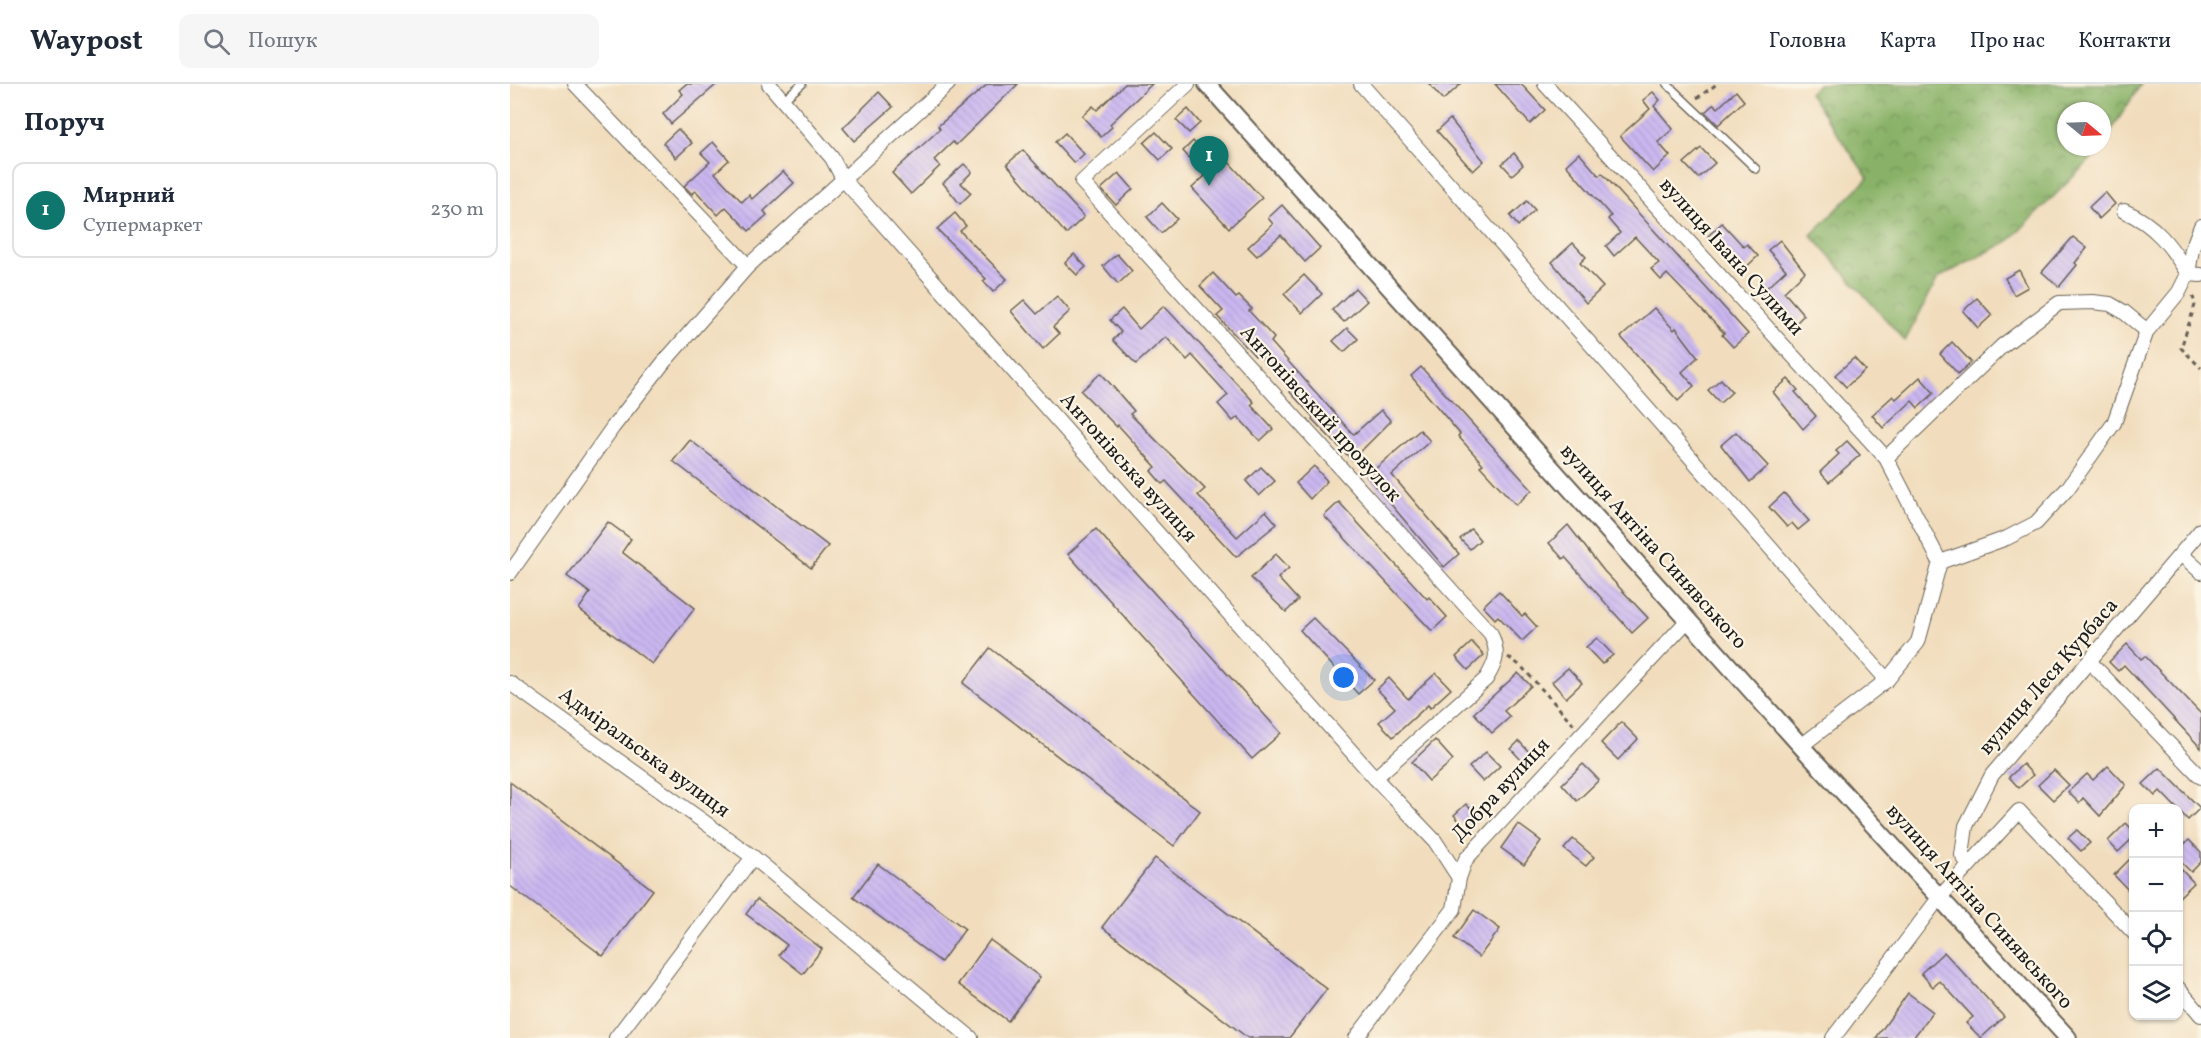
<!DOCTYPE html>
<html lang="uk">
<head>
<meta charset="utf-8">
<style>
	:root { --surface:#fff; --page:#f6f6f7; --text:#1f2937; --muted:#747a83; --line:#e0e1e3; --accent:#0f766e }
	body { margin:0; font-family:Vollkorn,serif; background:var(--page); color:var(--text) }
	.controls { position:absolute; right:18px; bottom:18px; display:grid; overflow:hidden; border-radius:12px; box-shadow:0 2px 4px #0004 }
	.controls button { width:54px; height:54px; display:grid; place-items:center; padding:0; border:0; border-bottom:2px solid var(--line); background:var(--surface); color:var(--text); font:30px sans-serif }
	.compass { position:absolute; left:1547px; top:18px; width:54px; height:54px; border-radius:50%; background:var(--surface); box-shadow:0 2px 4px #0004; rotate:109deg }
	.you { position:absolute; left:834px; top:594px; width:21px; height:21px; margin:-15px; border:4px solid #fff; border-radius:50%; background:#1a73e8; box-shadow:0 0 0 9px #1a73e833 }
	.badge { display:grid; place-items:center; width:39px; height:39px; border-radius:50%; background:var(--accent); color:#fff; font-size:20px; font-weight:700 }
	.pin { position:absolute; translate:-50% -50px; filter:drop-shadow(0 2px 3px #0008) }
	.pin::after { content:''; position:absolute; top:32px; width:21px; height:18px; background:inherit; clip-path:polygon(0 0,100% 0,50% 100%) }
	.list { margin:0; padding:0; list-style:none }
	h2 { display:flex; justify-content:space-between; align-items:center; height:78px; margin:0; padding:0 24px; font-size:26px }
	h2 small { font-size:20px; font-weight:400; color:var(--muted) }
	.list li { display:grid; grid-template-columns:39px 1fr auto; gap:18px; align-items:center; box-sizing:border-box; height:96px; margin:0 12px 12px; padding:0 12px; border:2px solid var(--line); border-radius:12px }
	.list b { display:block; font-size:22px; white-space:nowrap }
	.list p { margin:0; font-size:20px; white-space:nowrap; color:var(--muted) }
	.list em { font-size:20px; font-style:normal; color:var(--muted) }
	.icon { flex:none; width:33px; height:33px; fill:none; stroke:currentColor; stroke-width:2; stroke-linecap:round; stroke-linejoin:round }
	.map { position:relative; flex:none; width:1691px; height:954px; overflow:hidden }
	header { display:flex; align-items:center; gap:36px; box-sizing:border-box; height:84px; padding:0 30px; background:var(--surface); border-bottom:2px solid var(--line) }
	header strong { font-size:28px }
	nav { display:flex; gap:33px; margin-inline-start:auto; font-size:21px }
	.search { width:420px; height:54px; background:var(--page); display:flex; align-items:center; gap:15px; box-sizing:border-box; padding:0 21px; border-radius:12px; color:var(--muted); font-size:22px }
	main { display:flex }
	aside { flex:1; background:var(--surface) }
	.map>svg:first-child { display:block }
	.forest { fill:url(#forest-crowns); stroke:#526742; stroke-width:1.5 }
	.building { fill:url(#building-back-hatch) }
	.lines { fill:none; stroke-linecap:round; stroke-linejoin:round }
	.service-casing { stroke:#676054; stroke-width:10 }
	.minor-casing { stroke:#676054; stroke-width:16 }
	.tertiary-casing { stroke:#676054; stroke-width:20 }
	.path { stroke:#676054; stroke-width:3; stroke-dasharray:4.5 4.5; stroke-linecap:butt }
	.service { stroke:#fff; stroke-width:7 }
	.minor { stroke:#fff; stroke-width:14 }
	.tertiary { stroke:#fff; stroke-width:16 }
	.labels { text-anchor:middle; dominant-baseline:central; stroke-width:4.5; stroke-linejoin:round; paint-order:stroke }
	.street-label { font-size:21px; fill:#1c1c1c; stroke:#fcf5e5 }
</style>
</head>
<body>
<header>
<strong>Waypost</strong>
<div class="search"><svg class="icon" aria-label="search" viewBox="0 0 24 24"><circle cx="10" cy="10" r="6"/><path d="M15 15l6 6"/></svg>Пошук</div>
<nav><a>Головна</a><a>Карта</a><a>Про нас</a><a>Контакти</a></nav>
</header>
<main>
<aside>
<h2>Поруч<small></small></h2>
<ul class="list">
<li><span class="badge">1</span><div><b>Мирний</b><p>Супермаркет</p></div><em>230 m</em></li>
</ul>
</aside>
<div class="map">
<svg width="1691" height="954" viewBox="0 0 1691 954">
	<defs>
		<pattern id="forest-crowns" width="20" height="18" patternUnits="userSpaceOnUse" patternTransform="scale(1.5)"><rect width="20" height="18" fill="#89b268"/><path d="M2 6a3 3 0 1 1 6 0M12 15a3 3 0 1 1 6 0" fill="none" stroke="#6f9055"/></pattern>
		<pattern id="building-back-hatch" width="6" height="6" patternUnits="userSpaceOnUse" patternTransform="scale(1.5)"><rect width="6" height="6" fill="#cbb7f1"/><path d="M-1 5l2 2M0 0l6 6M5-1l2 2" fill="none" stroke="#ae9dce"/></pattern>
	</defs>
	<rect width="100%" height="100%" fill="#fcf5e5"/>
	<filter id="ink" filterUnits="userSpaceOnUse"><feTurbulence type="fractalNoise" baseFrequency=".0167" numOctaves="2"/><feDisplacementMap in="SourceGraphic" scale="12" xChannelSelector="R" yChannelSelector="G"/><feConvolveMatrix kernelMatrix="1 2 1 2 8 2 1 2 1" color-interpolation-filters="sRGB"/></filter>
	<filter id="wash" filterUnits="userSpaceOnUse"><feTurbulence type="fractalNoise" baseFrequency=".008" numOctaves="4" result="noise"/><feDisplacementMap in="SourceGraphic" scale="24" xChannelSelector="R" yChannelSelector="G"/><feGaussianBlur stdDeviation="1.35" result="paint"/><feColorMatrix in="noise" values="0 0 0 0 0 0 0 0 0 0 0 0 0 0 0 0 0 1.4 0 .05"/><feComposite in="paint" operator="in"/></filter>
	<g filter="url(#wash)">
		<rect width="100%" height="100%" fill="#f1ddbd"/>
		<!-- forest -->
		<polygon class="forest" points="1308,0 1631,0 1592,61 1592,27 1556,27 1556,63 1591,63 1587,69 1499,157 1428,194 1395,257 1301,151 1358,94 1299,9"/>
		<g id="blocks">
			<!-- building -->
			<g class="building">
				<polygon points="176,0 207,0 161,40 153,30 173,10 169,6"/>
				<polygon points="478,0 508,0 446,61 443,58 424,76 430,82 401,110 382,89 430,45 428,42"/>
				<polygon points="615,0 642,0 600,40 602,43 591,53 572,32 583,22 587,26"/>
				<polygon points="919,0 951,0 933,16"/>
				<polygon points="985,0 1011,0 1035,26 1020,40"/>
				<polygon points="1226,7 1234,17 1208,41 1195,28 1204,20 1208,24"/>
				<polygon points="369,8 383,23 344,57 333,44"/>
				<polygon points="1143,8 1150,16 1144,22 1163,45 1148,58 1160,72 1143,88 1110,52 1140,25 1133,16"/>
				<polygon points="678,25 690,39 679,49 666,36"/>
				<polygon points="940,35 974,77 963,87 927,47"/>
				<polygon points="168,45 182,59 166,74 153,59"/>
				<polygon points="646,48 662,65 650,76 634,59"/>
				<polygon points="555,49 574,70 564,79 545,58"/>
				<polygon points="683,57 706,82 715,74 752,114 719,144 682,104 695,92 673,67"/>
				<polygon points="203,58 219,76 205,89 232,118 239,111 242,115 273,87 284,99 254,127 257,131 239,147 216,123 208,131 186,107 182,110 174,102 200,78 191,69"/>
				<polygon points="1191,64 1205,79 1188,94 1174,79"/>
				<polygon points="513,66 574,133 556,150 497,80"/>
				<polygon points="1004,69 1013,81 1002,91 992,80"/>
				<polygon points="1069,69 1089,92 1092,89 1238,250 1223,263 1212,251 1214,249 1157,190 1151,196 1141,185 1149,179 1125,153 1104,172 1096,162 1110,149 1098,135 1101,132 1056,81"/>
				<polygon points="454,80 462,88 451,99 461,109 450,120 433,99"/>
				<polygon points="609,89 623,105 606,121 591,105"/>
				<polygon points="1595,108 1605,120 1589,135 1579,123"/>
				<polygon points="1017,117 1025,126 1008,142 1000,132"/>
				<polygon points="652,119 667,135 651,149 637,133"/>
				<polygon points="772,121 810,164 795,178 771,151 747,172 738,163 763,140 758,134"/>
				<polygon points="445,129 456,142 450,147 497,195 483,208 473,197 476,195 427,145"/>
				<polygon points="1212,139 1234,163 1237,160 1248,172 1232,187 1198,152"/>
				<polygon points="1563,153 1577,164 1565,179 1567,181 1549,203 1532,188"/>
				<polygon points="1270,156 1295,188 1274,208 1294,231 1283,242 1250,210 1276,186 1258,166"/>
				<polygon points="1063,159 1076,173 1070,179 1093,203 1076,219 1042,178"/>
				<polygon points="564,170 576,183 567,191 555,179"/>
				<polygon points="607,170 622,187 608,200 593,182"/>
				<polygon points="1509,186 1518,203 1504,211 1495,194"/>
				<polygon points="703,189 726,214 729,212 742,225 739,227 764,254 761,258 841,348 844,350 871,326 881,337 842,376 802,335 803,333 780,308 782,306 748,270 745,272 707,232 713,227 690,202"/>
				<polygon points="794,191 812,210 792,229 774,210"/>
				<polygon points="845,204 857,217 834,238 822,226"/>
				<polygon points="547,212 560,227 543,243 549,250 533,265 501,227 514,216 527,230"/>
				<polygon points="1467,214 1482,231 1468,244 1453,227"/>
				<polygon points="654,222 744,318 741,321 763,345 750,357 728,333 723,337 708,320 718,311 682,271 677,276 656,253 626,280 603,256 611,248 600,236 612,225 629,245"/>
				<polygon points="1144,224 1164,246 1166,244 1188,273 1172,288 1184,302 1168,317 1111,253"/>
				<polygon points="837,244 848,255 834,268 823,257"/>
				<polygon points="1442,258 1461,278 1448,290 1430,270"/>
				<polygon points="1344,274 1355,286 1336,303 1325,291"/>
				<polygon points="911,283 1022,406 1006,421 970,382 973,380 948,352 950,350 901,292"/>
				<polygon points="591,289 624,327 620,330 695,405 688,411 727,453 756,427 767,440 726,473 656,397 652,400 641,387 646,383 608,341 607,343 571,307"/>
				<polygon points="1410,293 1424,309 1408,324 1402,317 1373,344 1362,331 1383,312 1386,315"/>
				<polygon points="1211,295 1222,308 1210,319 1198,306"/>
				<polygon points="1278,295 1288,306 1285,308 1306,332 1293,345 1263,308"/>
				<polygon points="910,346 920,357 882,391 949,470 934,483 857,392"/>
				<polygon points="1226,348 1258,382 1240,398 1211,361"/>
				<polygon points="180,356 318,462 301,484 163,377"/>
				<polygon points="1337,357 1350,371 1319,398 1310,388 1329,370 1326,367"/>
				<polygon points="804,382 817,397 800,415 786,399"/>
				<polygon points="751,383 765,397 749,412 736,397"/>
				<polygon points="1274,409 1299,437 1288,446 1282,439 1277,443 1259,423"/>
				<polygon points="829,418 917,515 919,513 937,533 922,547 814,432"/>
				<polygon points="98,438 121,455 112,468 185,524 142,580 69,525 80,509 57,492"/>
				<polygon points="1058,441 1094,487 1138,534 1122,549 1055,473 1053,475 1039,459"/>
				<polygon points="586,445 771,649 742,675 558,470"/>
				<polygon points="961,445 970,456 960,465 950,455"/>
				<polygon points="766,470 779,484 768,494 788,516 776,528 741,494"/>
				<polygon points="989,507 1012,532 1015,530 1027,543 1012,557 988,532 985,535 973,522"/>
				<polygon points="803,534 864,596 848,610 790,546"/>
				<polygon points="1087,554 1103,571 1092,580 1076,563"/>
				<polygon points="962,558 974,571 958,586 946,573"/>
				<polygon points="1617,560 1631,575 1635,572 1691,630 1691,664 1614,581 1608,587 1599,578"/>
				<polygon points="480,564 690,727 664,762 453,599"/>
				<polygon points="1058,584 1072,599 1056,614 1042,598"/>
				<polygon points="926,589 941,605 920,624 918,621 883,653 869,638 885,624 867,605 879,594 898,615"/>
				<polygon points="1008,589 1021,602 994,627 1000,633 982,649 964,629"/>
				<polygon points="1111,638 1128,655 1108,676 1091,659"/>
				<polygon points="925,656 943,676 919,697 902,678"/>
				<polygon points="1009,657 1020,669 1012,677 1001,665"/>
				<polygon points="976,668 990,682 973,698 959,683"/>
				<polygon points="1073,680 1089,696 1067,717 1052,700"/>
				<polygon points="1513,680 1523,691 1509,704 1499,693"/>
				<polygon points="1598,682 1616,701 1590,732 1573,714 1569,719 1558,708 1577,690 1583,696"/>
				<polygon points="1650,684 1690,724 1678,736 1650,707 1645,712 1633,700"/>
				<polygon points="1544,686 1559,701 1543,716 1528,701"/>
				<polygon points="0,698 143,806 93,872 0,802"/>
				<polygon points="956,720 969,734 957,746 944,731"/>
				<polygon points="1616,739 1623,746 1623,754 1608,768 1598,757"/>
				<polygon points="1008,740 1031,757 1014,781 991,764"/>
				<polygon points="1567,746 1580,759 1571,767 1558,754"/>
				<polygon points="1063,755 1084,773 1076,782 1054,765"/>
				<polygon points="1679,756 1691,768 1691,778 1681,788 1668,775 1668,766"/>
				<polygon points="1623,772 1623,811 1604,791"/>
				<polygon points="645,774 817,905 779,954 738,954 592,843"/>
				<polygon points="368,780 455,845 431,878 343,813"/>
				<polygon points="1668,782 1684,799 1668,814"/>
				<polygon points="247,815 312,865 293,890 269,871 277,861 236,830"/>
				<polygon points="964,826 990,845 969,873 944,854"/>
				<polygon points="480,856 530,893 498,937 448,900"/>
				<polygon points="1434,868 1494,933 1471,954 1456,939 1463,933 1430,897 1423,903 1411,889"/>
				<polygon points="1398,909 1423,928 1403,954 1366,954"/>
			</g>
		</g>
	</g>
	<g filter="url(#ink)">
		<use href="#blocks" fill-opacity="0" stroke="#676054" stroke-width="1.5"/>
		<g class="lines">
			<defs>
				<g id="service">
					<polyline points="1157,0 1246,85"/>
					<polyline points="273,16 292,0"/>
				</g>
				<g id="minor">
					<polyline points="65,0 238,182"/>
					<polyline points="259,0 322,74 333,95 865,694 925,757 949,794"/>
					<path d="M678,0L572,98L981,550C989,570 987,577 976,595L865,694"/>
					<polyline points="851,0 1377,596"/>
					<polyline points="1035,0 1376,374 1430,478 1408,558 1377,596 1291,662"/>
					<path d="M1614,127C1645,140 1661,162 1678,190L1691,191"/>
					<polyline points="1376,374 1492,262 1549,219 1583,218 1600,220 1614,228 1637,247"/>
					<polyline points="1672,471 1691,488"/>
					<polyline points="1430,478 1497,454 1526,439 1558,404 1604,339 1637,247 1669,208 1678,190 1682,165 1691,142"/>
					<polyline points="0,489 103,343 154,278 238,182 438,0"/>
					<polyline points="1580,578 1691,693"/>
					<polyline points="0,599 243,773 461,954"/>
					<polyline points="1459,781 1452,771 1456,742 1482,691 1691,446"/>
					<polyline points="1668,904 1691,931"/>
					<polyline points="106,954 243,773"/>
					<polyline points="846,954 944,825 949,794 956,775 1178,536"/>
					<polyline points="1323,954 1429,814 1509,727 1624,849"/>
				</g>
				<polyline id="tertiary" points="697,0 1291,662 1558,954"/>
			</defs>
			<!-- service casing -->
			<use href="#service" class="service-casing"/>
			<!-- minor casing -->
			<use href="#minor" class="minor-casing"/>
			<!-- tertiary casing -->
			<use href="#tertiary" class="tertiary-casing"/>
			<!-- path -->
			<g class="path">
				<polyline points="1187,14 1207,0"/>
				<polyline points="1683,212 1685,221 1671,264 1691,284"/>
				<polyline points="998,573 1011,582 1064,641"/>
			</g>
			<!-- service -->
			<use href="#service" class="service"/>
			<!-- minor -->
			<use href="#minor" class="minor"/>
			<!-- tertiary -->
			<use href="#tertiary" class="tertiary"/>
		</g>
	</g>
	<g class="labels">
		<!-- street labels -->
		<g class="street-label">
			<text transform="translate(1221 173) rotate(48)">вулиця Івана Сулими</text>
			<text transform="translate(810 330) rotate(48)">Антонівський провулок</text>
			<text transform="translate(618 384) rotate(48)">Антонівська вулиця</text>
			<text transform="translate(1143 463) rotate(48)">вулиця Антіна Синявського</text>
			<text transform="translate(1539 593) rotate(-49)">вулиця Леся Курбаса</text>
			<text transform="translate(134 669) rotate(36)">Адміральська вулиця</text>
			<text transform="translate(991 706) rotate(-47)">Добра вулиця</text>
			<text transform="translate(1469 823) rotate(48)">вулиця Антіна Синявського</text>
		</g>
	</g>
</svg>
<div class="controls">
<button>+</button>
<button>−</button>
<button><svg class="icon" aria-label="locate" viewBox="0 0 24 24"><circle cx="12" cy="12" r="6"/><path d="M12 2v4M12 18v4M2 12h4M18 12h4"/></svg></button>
<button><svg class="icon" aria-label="layers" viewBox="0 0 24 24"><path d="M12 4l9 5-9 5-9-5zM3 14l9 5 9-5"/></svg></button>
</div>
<svg class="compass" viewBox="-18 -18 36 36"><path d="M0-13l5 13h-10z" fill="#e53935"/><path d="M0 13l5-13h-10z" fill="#747a83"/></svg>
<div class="you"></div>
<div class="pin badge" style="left:699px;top:102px">1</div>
</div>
</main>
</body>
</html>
